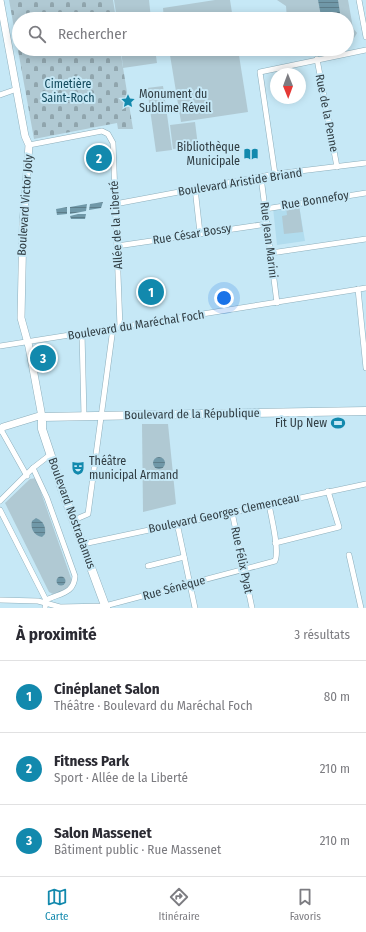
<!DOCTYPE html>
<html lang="fr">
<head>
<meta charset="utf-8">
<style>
	:root { --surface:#fff; --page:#f2f2f3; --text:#2b2b33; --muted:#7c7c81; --line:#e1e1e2; --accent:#1289ad }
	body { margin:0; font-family:"Fira Sans Condensed",sans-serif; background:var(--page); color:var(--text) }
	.compass { position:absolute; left:270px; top:68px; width:36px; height:36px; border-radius:50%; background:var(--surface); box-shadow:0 2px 10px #0003; rotate:179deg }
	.you { position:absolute; left:224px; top:298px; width:14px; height:14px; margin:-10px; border:3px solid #fff; border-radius:50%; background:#1a73e8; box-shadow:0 0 0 6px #1a73e833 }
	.badge { display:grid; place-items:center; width:26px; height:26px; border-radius:50%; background:var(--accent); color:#fff; font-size:13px; font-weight:700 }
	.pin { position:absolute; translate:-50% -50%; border:2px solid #fff; box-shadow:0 1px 4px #0006 }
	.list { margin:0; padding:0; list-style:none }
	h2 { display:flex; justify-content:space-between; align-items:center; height:52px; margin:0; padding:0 16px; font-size:17px }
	h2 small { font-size:13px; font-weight:400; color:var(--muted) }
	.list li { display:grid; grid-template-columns:26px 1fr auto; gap:12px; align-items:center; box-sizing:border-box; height:72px; padding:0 16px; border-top:1px solid var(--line) }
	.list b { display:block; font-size:15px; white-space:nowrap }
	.list p { margin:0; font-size:13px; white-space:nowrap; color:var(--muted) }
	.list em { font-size:13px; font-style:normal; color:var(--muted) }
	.icon { flex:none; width:22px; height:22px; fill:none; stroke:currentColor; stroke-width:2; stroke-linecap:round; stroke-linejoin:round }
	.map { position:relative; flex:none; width:366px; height:608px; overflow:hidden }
	.search { position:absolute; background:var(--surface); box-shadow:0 2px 10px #0003; left:12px; right:12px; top:12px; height:44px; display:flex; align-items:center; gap:10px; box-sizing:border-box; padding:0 14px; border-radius:22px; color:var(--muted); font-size:15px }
	.sheet { height:268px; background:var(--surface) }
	nav { display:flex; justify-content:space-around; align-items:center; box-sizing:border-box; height:56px; border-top:1px solid var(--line); background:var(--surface); font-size:11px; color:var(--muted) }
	nav a { display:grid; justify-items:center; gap:2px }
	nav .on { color:var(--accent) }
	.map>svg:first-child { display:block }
	.built { fill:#b1dcee }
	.cemetery { fill:url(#cemetery-stones) }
	.park { fill:#b0c9d3 }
	.water { fill:url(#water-rules) }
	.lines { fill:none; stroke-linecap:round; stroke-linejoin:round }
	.street-casing { stroke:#8eafbc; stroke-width:6 }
	.secondary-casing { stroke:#8eafbc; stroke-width:8 }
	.primary-casing { stroke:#8eafbc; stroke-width:9 }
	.street { stroke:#fff; stroke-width:5 }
	.secondary { stroke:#fff; stroke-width:7 }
	.primary { stroke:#fff; stroke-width:8 }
	.labels { text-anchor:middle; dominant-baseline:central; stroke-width:4; stroke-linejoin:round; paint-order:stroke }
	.park-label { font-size:12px; fill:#144b5e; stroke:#c6e8f6 }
	.poi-label { font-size:12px; fill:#313e44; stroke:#c6e8f6; text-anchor:start }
	.street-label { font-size:12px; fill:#313e44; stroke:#c6e8f6 }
</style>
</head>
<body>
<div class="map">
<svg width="366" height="608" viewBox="0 0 366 608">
	<defs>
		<pattern id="cemetery-stones" width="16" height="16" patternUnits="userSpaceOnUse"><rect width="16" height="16" fill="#b0c9d3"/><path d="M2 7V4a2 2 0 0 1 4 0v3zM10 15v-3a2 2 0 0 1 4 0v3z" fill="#90a5ad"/></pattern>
		<pattern id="water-rules" width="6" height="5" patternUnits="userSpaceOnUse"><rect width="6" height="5" fill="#7098a8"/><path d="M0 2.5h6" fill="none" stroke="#5d7d8a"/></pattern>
	</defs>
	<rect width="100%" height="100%" fill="#c6e8f6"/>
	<!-- built -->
	<polygon class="built" points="299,205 305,241 277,245 273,208"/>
	<!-- cemetery -->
	<polygon class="cemetery" points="9,0 113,0 116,19 19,19 19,49 120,49 133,129 118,129 117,123 34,139"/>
	<!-- park -->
	<g class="park">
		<polygon points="114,0 149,0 151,19 117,19"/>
		<polygon points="215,0 230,0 233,19 164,19 163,8"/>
		<polygon points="277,0 348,0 353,28 357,33 350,45 347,45 347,19 287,19 286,6"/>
		<polygon points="121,49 155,49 157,63 123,68"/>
		<polygon points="169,49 238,49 248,112 181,122"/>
		<polygon points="291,49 323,49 291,54"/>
		<polygon points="163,86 172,150 156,152 147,88"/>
		<polygon points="195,122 198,146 173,149 170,125"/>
		<polygon points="299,205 303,232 284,234 282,216 287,215 286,206"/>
		<polygon points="142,424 168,424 176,504 143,512"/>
		<polygon points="36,478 72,581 70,588 53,594 49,592 5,503 30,479"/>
	</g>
	<!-- water -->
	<g class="water">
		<polygon points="318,0 338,0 340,13 321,16"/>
		<polygon points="103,202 101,208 89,210 90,204"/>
		<polygon points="87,204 86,211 70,214 70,207"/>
		<polygon points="67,207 67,214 57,215 56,209"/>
		<polygon points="78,214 86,214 85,219 71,219 70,216"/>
		<circle cx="159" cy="463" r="6"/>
		<path d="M36,518C43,521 46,526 45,534L42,537C34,536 30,528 32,521Z"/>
		<circle cx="61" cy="581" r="4.5"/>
	</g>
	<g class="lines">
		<defs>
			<g id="street">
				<polyline points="359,0 366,37"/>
				<polyline points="317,59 337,167"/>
				<polyline points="0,95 17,89"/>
				<polyline points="29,145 102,131 108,134 113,143 120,327"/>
				<polyline points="275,174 260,72 366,50"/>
				<polyline points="261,177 277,303"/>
				<polyline points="195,188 200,233"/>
				<polyline points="115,204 275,174 366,163"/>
				<polyline points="265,209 366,193"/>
				<polyline points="117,246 267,224"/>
				<polyline points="271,253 366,239"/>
				<polyline points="358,289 366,368"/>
				<polyline points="82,333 84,416"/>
				<polyline points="0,346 366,288"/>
				<polyline points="0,428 27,476"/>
				<path d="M33,468L47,498L75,576C74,594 60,593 46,600"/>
				<polyline points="0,501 33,468 51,454"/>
				<polyline points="0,510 46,600 45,608"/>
				<polyline points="232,512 252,608"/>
				<polyline points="74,520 88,514 113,328"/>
				<polyline points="177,523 195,608"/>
				<polyline points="275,543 339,527 328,491"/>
				<polyline points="83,544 366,484"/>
				<polyline points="349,555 361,608"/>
				<polyline points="148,566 184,557"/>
				<path d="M0,600L38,601L60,607L105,606L275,561C280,550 271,517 269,504"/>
			</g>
			<g id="secondary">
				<polyline points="0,0 25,136 29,145 23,225 21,318 29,347 42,417"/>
				<polyline points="0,430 3,427 39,416 42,417"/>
			</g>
			<polyline id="primary" points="106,608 63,492 42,429 42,417 366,411"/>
		</defs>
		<!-- street casing -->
		<use href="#street" class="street-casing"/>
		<!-- secondary casing -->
		<use href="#secondary" class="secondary-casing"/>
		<!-- primary casing -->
		<use href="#primary" class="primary-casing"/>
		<!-- street -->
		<use href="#street" class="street"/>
		<!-- secondary -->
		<use href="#secondary" class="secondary"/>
		<!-- primary -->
		<use href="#primary" class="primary"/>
	</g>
	<!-- icons -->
	<defs>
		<symbol id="sight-bare" viewBox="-9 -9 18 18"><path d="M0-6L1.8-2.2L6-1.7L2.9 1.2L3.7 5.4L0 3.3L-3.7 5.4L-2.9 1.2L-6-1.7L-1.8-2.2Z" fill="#1289ad" stroke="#c6e8f6" stroke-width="2.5" paint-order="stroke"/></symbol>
		<symbol id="library-bare" viewBox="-9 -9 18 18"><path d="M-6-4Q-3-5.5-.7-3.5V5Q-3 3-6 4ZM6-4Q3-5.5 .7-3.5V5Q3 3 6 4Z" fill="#1289ad" stroke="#c6e8f6" stroke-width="2.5" paint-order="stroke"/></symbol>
		<symbol id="stadium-bare" viewBox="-9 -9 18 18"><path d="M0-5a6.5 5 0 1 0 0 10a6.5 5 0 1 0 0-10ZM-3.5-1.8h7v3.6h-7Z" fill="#1289ad" stroke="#c6e8f6" stroke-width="2.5" paint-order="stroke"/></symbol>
		<symbol id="theatre-bare" viewBox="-9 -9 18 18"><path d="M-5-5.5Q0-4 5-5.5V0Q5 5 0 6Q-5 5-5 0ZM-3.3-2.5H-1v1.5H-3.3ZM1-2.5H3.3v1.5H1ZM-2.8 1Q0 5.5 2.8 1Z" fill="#1289ad" stroke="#c6e8f6" stroke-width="2.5" paint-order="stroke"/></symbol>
	</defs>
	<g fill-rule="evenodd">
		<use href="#sight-bare" x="118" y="91" width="20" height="20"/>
		<use href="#library-bare" x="241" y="144" width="20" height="20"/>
		<use href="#stadium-bare" x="328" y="413" width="20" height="20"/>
		<use href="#theatre-bare" x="68" y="458" width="20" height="20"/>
	</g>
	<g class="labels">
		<!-- park labels -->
		<g class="park-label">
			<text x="68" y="84">Cimetière<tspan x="68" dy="14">Saint-Roch</tspan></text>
		</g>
		<!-- poi labels -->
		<g class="poi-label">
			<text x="139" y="94">Monument du<tspan x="139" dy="14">Sublime Réveil</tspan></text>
			<text x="240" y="147" text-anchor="end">Bibliothèque<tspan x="240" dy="14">Municipale</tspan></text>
			<text x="327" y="423" text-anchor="end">Fit Up New</text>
			<text x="89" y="461">Théâtre<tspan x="89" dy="14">municipal Armand</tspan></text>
		</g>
		<!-- street labels -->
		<g class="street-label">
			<text transform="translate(327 113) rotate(79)">Rue de la Penne</text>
			<text transform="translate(240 182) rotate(-9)">Boulevard Aristide Briand</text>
			<text transform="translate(315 200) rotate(-9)">Rue Bonnefoy</text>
			<text transform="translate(25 205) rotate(-86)">Boulevard Victor Joly</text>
			<text transform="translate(116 225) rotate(-93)">Allée de la Liberté</text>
			<text transform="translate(192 234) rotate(-9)">Rue César Bossy</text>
			<text transform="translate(269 240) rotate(83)">Rue Jean Marini</text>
			<text transform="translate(136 325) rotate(-9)">Boulevard du Maréchal Foch</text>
			<text transform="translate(192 414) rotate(-1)">Boulevard de la République</text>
			<text transform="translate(72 513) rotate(70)">Boulevard Nostradamus</text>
			<text transform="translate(224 513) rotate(-12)">Boulevard Georges Clemenceau</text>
			<text transform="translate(242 560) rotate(78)">Rue Félix Pyat</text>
			<text transform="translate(174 588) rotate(-15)">Rue Sénèque</text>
		</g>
	</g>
</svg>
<svg class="compass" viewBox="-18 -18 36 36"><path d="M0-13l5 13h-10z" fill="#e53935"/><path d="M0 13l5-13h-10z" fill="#7c7c81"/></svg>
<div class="you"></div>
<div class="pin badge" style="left:151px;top:292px">1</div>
<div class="pin badge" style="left:99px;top:158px">2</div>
<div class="pin badge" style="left:43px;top:358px">3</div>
<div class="search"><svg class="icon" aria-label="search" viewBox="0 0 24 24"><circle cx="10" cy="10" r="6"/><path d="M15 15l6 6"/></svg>Rechercher</div>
</div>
<section class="sheet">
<h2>À proximité<small>3 résultats</small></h2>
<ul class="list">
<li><span class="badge">1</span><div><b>Cinéplanet Salon</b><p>Théâtre · Boulevard du Maréchal Foch</p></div><em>80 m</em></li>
<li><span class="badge">2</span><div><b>Fitness Park</b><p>Sport · Allée de la Liberté</p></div><em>210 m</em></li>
<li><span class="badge">3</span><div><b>Salon Massenet</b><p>Bâtiment public · Rue Massenet</p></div><em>210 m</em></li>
</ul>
</section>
<nav>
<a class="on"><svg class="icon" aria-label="map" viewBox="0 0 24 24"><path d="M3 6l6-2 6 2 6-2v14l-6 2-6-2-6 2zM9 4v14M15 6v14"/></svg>Carte</a>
<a><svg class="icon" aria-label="directions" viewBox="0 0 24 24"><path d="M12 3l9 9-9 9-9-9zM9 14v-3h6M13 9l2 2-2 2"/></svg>Itinéraire</a>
<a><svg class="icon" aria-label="saved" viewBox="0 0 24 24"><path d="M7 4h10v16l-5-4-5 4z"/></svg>Favoris</a>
</nav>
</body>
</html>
